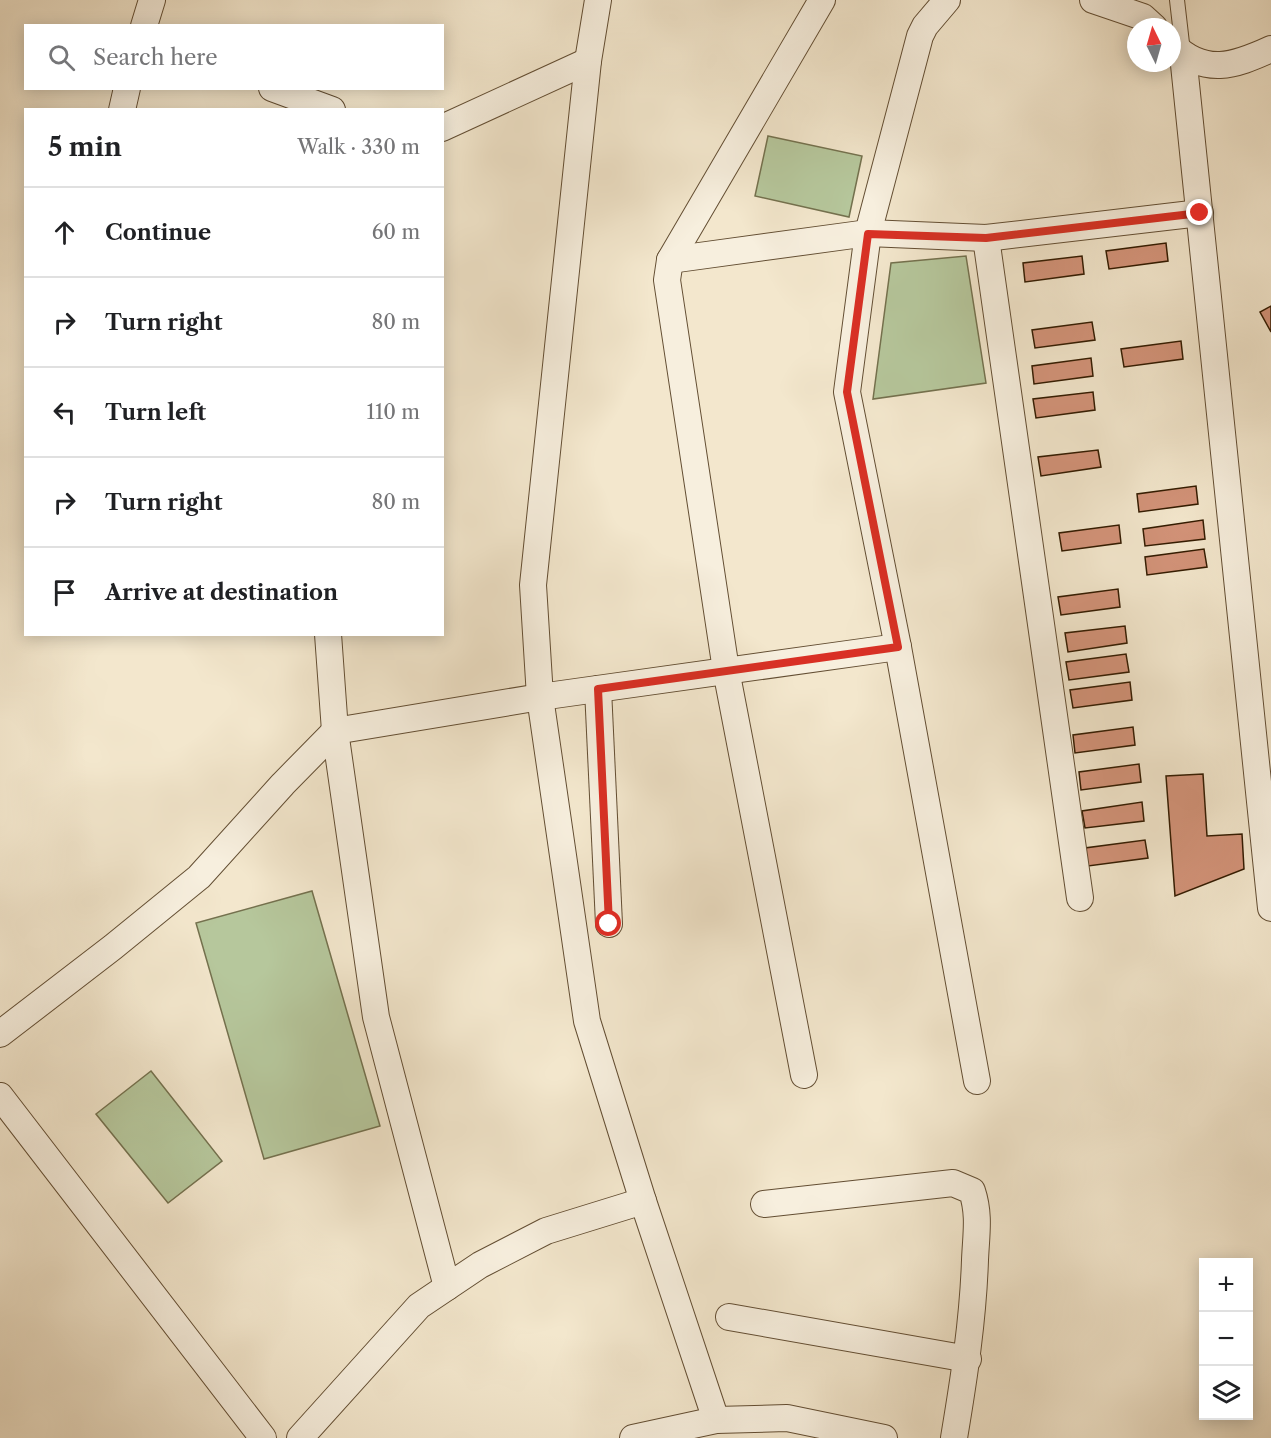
<!DOCTYPE html>
<html lang="en">
<head>
<meta charset="utf-8">
<style>
	:root { --surface:#fff; --page:#f6f6f6; --text:#202124; --muted:#757577; --line:#e0e0e0 }
	body { margin:0; font-family:"Libre Caslon Text",serif; background:var(--page); color:var(--text) }
	.controls { position:absolute; right:18px; bottom:18px; display:grid; overflow:hidden; border-radius:0px; box-shadow:0 3px 15px #0003 }
	.controls button { width:54px; height:54px; display:grid; place-items:center; padding:0; border:0; border-bottom:2px solid var(--line); background:var(--surface); color:var(--text); font:30px sans-serif }
	.compass { position:absolute; left:1127px; top:18px; width:54px; height:54px; border-radius:50%; background:var(--surface); box-shadow:0 3px 15px #0003; rotate:355deg }
	.stop { position:absolute; width:18px; height:18px; margin:-14px; border:4px solid #d93025; border-radius:50%; background:#fff }
	.stop.end { background:#d93025; border-color:#fff; box-shadow:0 2px 6px #0008 }
	.list { margin:0; padding:0; list-style:none }
	h2 { display:flex; justify-content:space-between; align-items:center; height:78px; margin:0; padding:0 24px; font-size:26px }
	h2 small { font-size:20px; font-weight:400; color:var(--muted) }
	.list li { display:grid; grid-template-columns:39px 1fr auto; gap:18px; align-items:center; box-sizing:border-box; height:90px; padding:0 24px; border-top:2px solid var(--line) }
	.list b { display:block; font-size:22px; white-space:nowrap }
	.list em { font-size:20px; font-style:normal; color:var(--muted) }
	.icon { flex:none; width:33px; height:33px; fill:none; stroke:currentColor; stroke-width:2; stroke-linecap:round; stroke-linejoin:round }
	.map { position:relative; flex:none; width:1271px; height:1438px; overflow:hidden }
	.search { position:absolute; background:var(--surface); box-shadow:0 3px 15px #0003; left:24px; top:24px; width:420px; height:66px; display:flex; align-items:center; gap:15px; box-sizing:border-box; padding:0 21px; border-radius:0px; color:var(--muted); font-size:22px }
	.panel { position:absolute; background:var(--surface); box-shadow:0 3px 15px #0003; left:24px; top:108px; width:420px; height:528px; border-radius:0px }
	.map>svg:first-child { display:block }
	.green { fill:#b6c79c; stroke:#74714e; stroke-width:1.5 }
	.building { fill:#d39379; stroke:#331b00; stroke-width:1.5 }
	.lines { fill:none; stroke-linecap:round; stroke-linejoin:round }
	.lane-casing { stroke:#634e33; stroke-width:16 }
	.street-casing { stroke:#634e33; stroke-width:28 }
	.lane { stroke:#f7efde; stroke-width:14 }
	.street { stroke:#f7efde; stroke-width:26 }
	.route { stroke:#d93025; stroke-width:8 }
</style>
</head>
<body>
<div class="map">
<svg width="1271" height="1438" viewBox="0 0 1271 1438">
	<rect width="100%" height="100%" fill="#f3e7cd"/>
	<filter id="stains"><feTurbulence type="fractalNoise" baseFrequency=".00333" numOctaves="4"/><feColorMatrix values="0 0 0 0 .2 0 0 0 0 .09 0 0 0 0 .02 0 0 0 .5 -.17"/></filter>
	<radialGradient id="worn" r=".72"><stop offset=".6" stop-color="#630" stop-opacity="0"/><stop offset="1" stop-color="#630" stop-opacity=".3"/></radialGradient>
	<!-- green -->
	<g class="green">
		<polygon points="768,136 862,156 849,217 755,196"/>
		<polygon points="966,256 986,383 873,399 891,263"/>
		<polygon points="312,891 380,1126 264,1159 196,923"/>
		<polygon points="151,1071 222,1161 168,1203 96,1114"/>
	</g>
	<!-- building -->
	<g class="building">
		<polygon points="1166,243 1168,261 1109,269 1106,251"/>
		<polygon points="1082,256 1084,274 1025,282 1023,263"/>
		<polygon points="1271,306 1271,332 1260,312"/>
		<polygon points="1092,322 1095,340 1035,348 1032,330"/>
		<polygon points="1181,341 1183,359 1124,367 1121,349"/>
		<polygon points="1091,358 1093,376 1034,384 1032,366"/>
		<polygon points="1093,392 1095,410 1036,418 1033,399"/>
		<polygon points="1098,450 1101,467 1041,476 1038,457"/>
		<polygon points="1196,486 1198,504 1139,512 1137,494"/>
		<polygon points="1203,520 1205,539 1145,546 1143,529"/>
		<polygon points="1119,525 1121,543 1062,551 1059,533"/>
		<polygon points="1204,549 1207,567 1147,575 1145,557"/>
		<polygon points="1118,589 1120,607 1061,615 1058,597"/>
		<polygon points="1125,626 1127,643 1068,652 1065,633"/>
		<polygon points="1126,654 1129,672 1069,680 1066,662"/>
		<polygon points="1130,682 1132,700 1073,708 1070,690"/>
		<polygon points="1133,727 1135,745 1075,753 1073,735"/>
		<polygon points="1139,764 1141,782 1081,790 1079,772"/>
		<polygon points="1203,774 1207,836 1242,834 1244,869 1175,896 1166,776"/>
		<polygon points="1142,802 1144,821 1085,828 1082,811"/>
		<polygon points="1145,840 1148,858 1088,866 1085,848"/>
	</g>
	<g class="lines">
		<defs>
			<polyline id="lane" points="1177,0 1183,52"/>
			<g id="street">
				<polyline points="598,0 588,61 533,585 540,697 587,1021 643,1201 716,1420"/>
				<polyline points="947,0 925,26 920,36 868,233 847,392 898,647 977,1081"/>
				<polyline points="1093,0 1143,17 1154,27"/>
				<polyline points="144,26 152,0"/>
				<path d="M1173,45C1205,76 1234,66 1271,49"/>
				<polyline points="1183,55 1271,908"/>
				<polyline points="272,88 332,110"/>
				<polyline points="122,110 127,88"/>
				<polyline points="442,128 588,61"/>
				<polyline points="986,238 1080,898"/>
				<polyline points="670,260 868,233 986,238 1200,213"/>
				<polyline points="328,634 335,731 376,1017 447,1287"/>
				<polyline points="598,689 609,924"/>
				<polyline points="0,1034 113,947 199,877 283,784 335,731 540,697 898,647"/>
				<polyline points="804,1075 726,670 667,280 670,260 822,0"/>
				<polyline points="0,1096 263,1438"/>
				<path d="M764,1204L953,1183L972,1191C980,1215 976,1235 975,1260C973,1320 964,1378 954,1438"/>
				<polyline points="729,1317 968,1359"/>
				<polyline points="300,1438 419,1306 480,1265 546,1231 643,1201"/>
				<polyline points="633,1438 716,1420 787,1418 884,1438"/>
			</g>
		</defs>
		<!-- lane casing -->
		<use href="#lane" class="lane-casing"/>
		<!-- street casing -->
		<use href="#street" class="street-casing"/>
		<!-- lane -->
		<use href="#lane" class="lane"/>
		<!-- street -->
		<use href="#street" class="street"/>
	</g>
	<g class="lines">
		<!-- route -->
		<polyline class="route" points="609,924 598,689 898,647 847,392 868,234 986,238 1200,213"/>
	</g>
	<rect width="100%" height="100%" filter="url(#stains)"/>
	<rect width="100%" height="100%" fill="url(#worn)"/>
</svg>
<div class="controls">
<button>+</button>
<button>−</button>
<button><svg class="icon" aria-label="layers" viewBox="0 0 24 24"><path d="M12 4l9 5-9 5-9-5zM3 14l9 5 9-5"/></svg></button>
</div>
<svg class="compass" viewBox="-18 -18 36 36"><path d="M0-13l5 13h-10z" fill="#e53935"/><path d="M0 13l5-13h-10z" fill="#757577"/></svg>
<div class="stop" style="left:609px;top:924px"></div>
<div class="stop end" style="left:1200px;top:213px"></div>
<div class="search"><svg class="icon" aria-label="search" viewBox="0 0 24 24"><circle cx="10" cy="10" r="6"/><path d="M15 15l6 6"/></svg>Search here</div>
<section class="panel">
<h2>5 min<small>Walk · 330 m</small></h2>
<ul class="list">
<li><svg class="icon" aria-label="ahead" viewBox="0 0 24 24"><path d="M12 20V5M6 11l6-6 6 6"/></svg><div><b>Continue</b></div><em>60 m</em></li>
<li><svg class="icon" aria-label="right" viewBox="0 0 24 24"><path d="M7 20v-9h11M14 6l5 5-5 5"/></svg><div><b>Turn right</b></div><em>80 m</em></li>
<li><svg class="icon" aria-label="left" viewBox="0 0 24 24"><path d="M17 20v-9H6M10 6l-5 5 5 5"/></svg><div><b>Turn left</b></div><em>110 m</em></li>
<li><svg class="icon" aria-label="right" viewBox="0 0 24 24"><path d="M7 20v-9h11M14 6l5 5-5 5"/></svg><div><b>Turn right</b></div><em>80 m</em></li>
<li><svg class="icon" aria-label="arrive" viewBox="0 0 24 24"><path d="M6 21V4h12l-3 4 3 4H6"/></svg><div><b>Arrive at destination</b></div></li>
</ul>
</section>
</div>
</body>
</html>
